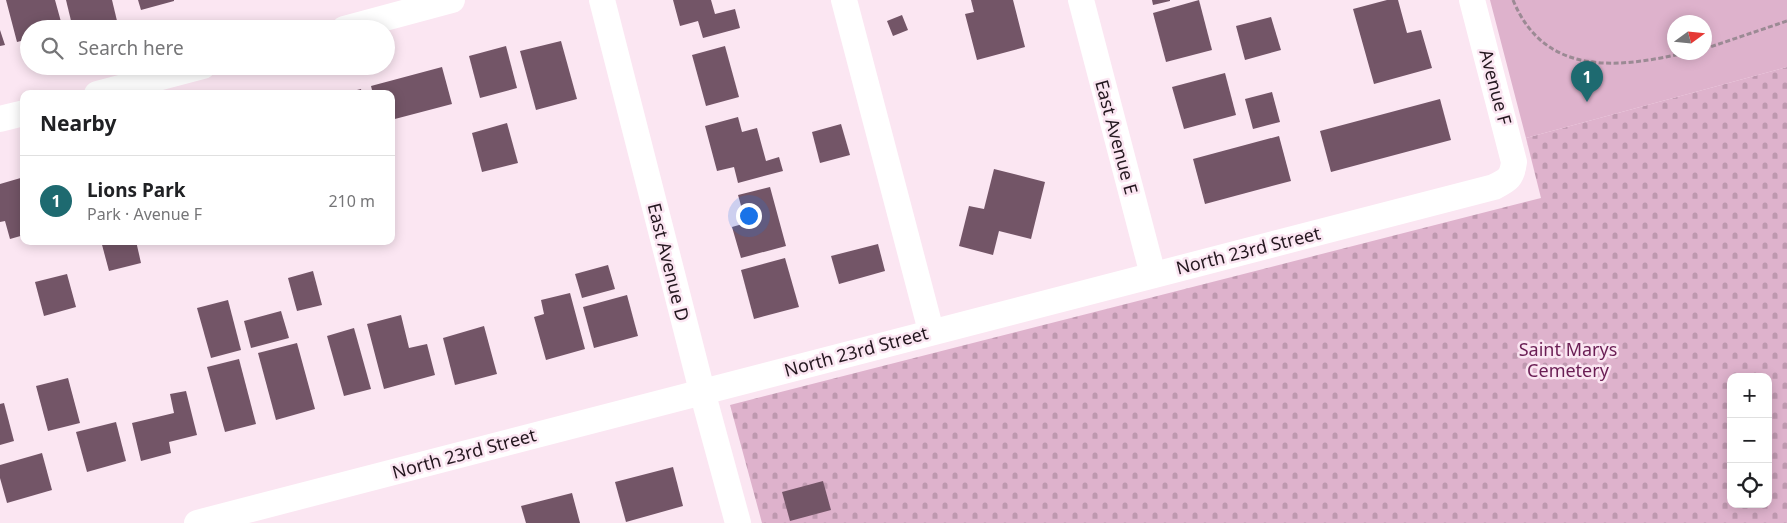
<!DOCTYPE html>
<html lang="en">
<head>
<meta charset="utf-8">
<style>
	:root { --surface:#fff; --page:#f6f6f6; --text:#202124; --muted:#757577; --line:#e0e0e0; --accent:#1e6a70 }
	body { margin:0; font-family:"Noto Sans",sans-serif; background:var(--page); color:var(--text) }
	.controls { position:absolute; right:15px; bottom:15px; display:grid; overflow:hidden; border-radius:10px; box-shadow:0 2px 12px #0003 }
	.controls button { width:45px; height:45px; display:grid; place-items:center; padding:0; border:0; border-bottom:1px solid var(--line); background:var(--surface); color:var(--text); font:25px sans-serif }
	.compass { position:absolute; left:1667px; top:15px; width:45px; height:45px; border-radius:50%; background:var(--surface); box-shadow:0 2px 12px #0003; rotate:75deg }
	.you { position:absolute; left:748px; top:215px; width:18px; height:18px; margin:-12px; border:4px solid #fff; border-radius:50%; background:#1a73e8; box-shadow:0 0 0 8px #1a73e833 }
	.badge { display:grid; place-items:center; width:32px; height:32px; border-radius:50%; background:var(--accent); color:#fff; font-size:16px; font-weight:700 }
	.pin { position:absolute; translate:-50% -41px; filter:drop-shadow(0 1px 2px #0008) }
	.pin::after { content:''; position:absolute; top:26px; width:18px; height:15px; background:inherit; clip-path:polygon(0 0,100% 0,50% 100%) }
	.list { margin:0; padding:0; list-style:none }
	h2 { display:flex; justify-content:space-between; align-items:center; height:65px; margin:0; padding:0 20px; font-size:21px }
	h2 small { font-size:16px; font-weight:400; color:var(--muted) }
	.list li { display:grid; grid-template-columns:32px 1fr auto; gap:15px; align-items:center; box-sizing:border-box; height:90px; padding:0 20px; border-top:1px solid var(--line) }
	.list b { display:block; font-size:19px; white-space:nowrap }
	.list p { margin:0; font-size:16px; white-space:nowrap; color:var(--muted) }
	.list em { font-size:16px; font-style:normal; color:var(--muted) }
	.icon { flex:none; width:28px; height:28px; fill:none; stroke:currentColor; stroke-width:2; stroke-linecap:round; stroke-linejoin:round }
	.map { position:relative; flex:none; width:1787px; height:523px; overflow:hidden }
	.search { position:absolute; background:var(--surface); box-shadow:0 2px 12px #0003; left:20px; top:20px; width:375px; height:55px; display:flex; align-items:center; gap:12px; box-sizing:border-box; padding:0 18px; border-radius:28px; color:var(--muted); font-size:19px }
	.panel { position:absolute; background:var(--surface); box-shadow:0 2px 12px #0003; left:20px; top:90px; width:375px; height:155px; border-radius:10px }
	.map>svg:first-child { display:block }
	.cemetery { fill:url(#cemetery-stones); fill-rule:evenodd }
	.park { fill:#deb2cc; fill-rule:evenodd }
	.building { fill:#735567 }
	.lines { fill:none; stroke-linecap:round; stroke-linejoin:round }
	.path { stroke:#9b8a94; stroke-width:3; stroke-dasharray:5 2.5; stroke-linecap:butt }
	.minor { stroke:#fff; stroke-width:26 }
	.labels { text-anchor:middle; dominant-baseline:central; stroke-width:5; stroke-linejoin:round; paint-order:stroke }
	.street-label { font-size:18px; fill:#24171f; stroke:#fbe6f2 }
	.park-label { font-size:18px; fill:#6a1e54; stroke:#fbe6f2 }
</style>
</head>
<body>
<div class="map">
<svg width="1787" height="523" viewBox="0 0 1787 523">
	<defs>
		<pattern id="cemetery-stones" width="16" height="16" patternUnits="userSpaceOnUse" patternTransform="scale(1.25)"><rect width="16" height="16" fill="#deb2cc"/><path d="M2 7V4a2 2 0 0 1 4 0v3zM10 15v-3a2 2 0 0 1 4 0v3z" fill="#be98af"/></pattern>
	</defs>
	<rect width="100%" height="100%" fill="#fbe6f2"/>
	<!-- cemetery -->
	<path class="cemetery" d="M1787,67V523H762L730,405L1541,198L1526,138ZM1731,377H1768V504H1731Z"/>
	<!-- park -->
	<path class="park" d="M1490,0H1787V67L1526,138ZM1674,22H1704V52H1674Z"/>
	<!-- building -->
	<g class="building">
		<polygon points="6,0 55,0 63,29 29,29 29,39 17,42"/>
		<polygon points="66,0 112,0 118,25 103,29 73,29"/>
		<polygon points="138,0 174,0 174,1 141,10"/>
		<polygon points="673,0 711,0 715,14 735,9 740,28 703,38 698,21 680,26"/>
		<polygon points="971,0 1013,0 1025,47 977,60 965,14 974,12"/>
		<polygon points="1152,0 1170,0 1170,1 1153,5"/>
		<polygon points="1199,0 1212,50 1166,62 1153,13"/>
		<polygon points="1387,0 1398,0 1407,33 1421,30 1432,68 1374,84 1353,9"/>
		<polygon points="902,15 908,30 893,36 887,21"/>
		<polygon points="1271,17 1281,50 1245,60 1236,26"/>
		<polygon points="0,30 5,45 0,46"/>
		<polygon points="561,41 577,99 536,110 520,51"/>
		<polygon points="506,46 517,88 480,98 469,56"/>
		<polygon points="725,46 739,97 706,106 692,55"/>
		<polygon points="442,67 452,104 391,120 391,94 373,94 371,86"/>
		<polygon points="1225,73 1236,115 1184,129 1172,87"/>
		<polygon points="361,89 362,94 345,94 345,93"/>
		<polygon points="1272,92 1280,122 1253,129 1245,99"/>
		<polygon points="1440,99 1451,140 1331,172 1320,131"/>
		<polygon points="738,117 742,132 757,128 766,161 779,157 783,171 738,183 734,167 717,171 705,126"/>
		<polygon points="507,123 518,163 482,172 472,133"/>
		<polygon points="841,124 850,155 820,163 812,132"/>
		<polygon points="1279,136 1291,181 1205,204 1193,159"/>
		<polygon points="994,169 1045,182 1031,239 999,231 993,255 959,246 969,206 984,209"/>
		<polygon points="24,177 24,235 10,239 5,221 0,222 0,184"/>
		<polygon points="770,187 786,246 741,258 732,227 746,223 738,195"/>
		<polygon points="101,241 136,241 141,263 109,271"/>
		<polygon points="878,244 885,271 839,284 831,256"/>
		<polygon points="785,258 799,307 754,319 741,270"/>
		<polygon points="608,265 615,289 582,298 575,274"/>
		<polygon points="313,271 322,305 297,311 288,278"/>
		<polygon points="67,274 76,307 44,316 35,282"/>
		<polygon points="570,293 585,349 546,360 534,317 544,314 541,300"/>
		<polygon points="627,295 638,336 594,348 583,307"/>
		<polygon points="228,300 241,350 211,358 197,308"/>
		<polygon points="281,311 289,338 251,348 244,321"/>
		<polygon points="401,315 409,348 427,344 435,375 384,389 367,324"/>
		<polygon points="484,326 497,374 455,385 443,338"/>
		<polygon points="354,328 371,389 344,396 327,336"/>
		<polygon points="297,343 315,409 276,420 258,353"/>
		<polygon points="239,359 256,424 225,432 207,367"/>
		<polygon points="68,378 80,423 48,431 36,386"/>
		<polygon points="186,391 197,435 169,442 171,453 141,461 132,423 174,413 170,394"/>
		<polygon points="4,403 14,441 0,445 0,404"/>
		<polygon points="116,422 126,461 87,472 76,432"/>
		<polygon points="42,453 52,490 7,503 0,478 0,465"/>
		<polygon points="673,467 683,506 626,522 615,482"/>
		<polygon points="823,481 831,510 790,521 782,492"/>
		<polygon points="572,493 580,523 526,523 521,506"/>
	</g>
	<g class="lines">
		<!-- path -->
		<g class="path">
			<path d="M1513,0C1545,78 1620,68 1689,52"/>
			<polyline points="1704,49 1787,21"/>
		</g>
		<!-- minor -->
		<g class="minor">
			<polyline points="602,0 702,391 738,523"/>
			<polyline points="844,0 931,331"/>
			<polyline points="1081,0 1153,275"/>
			<polyline points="344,29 452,0"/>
			<polyline points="97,94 203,66"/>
			<polyline points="0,119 24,113"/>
			<path d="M197,523L1494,187C1508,180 1512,178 1514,162L1472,0"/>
		</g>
	</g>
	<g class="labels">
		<!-- street labels -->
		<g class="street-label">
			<text transform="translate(1496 87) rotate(75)">Avenue F</text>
			<text transform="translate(1117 137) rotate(75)">East Avenue E</text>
			<text transform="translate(1248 250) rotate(-14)">North 23rd Street</text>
			<text transform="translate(669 262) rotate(76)">East Avenue D</text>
			<text transform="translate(856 351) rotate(-15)">North 23rd Street</text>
			<text transform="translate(464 453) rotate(-15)">North 23rd Street</text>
		</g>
		<!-- park labels -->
		<g class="park-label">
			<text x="1568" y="349">Saint Marys<tspan x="1568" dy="21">Cemetery</tspan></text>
		</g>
	</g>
</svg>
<div class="controls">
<button>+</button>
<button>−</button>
<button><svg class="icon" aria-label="locate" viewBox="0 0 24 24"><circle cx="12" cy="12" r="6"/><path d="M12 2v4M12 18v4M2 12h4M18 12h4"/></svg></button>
</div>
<svg class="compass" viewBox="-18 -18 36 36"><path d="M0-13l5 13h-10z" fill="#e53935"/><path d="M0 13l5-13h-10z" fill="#757577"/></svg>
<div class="you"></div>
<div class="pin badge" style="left:1587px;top:102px">1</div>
<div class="search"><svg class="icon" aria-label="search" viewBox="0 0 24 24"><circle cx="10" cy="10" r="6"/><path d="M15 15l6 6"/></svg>Search here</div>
<section class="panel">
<h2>Nearby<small></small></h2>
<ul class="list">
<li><span class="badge">1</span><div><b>Lions Park</b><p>Park · Avenue F</p></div><em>210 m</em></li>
</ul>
</section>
</div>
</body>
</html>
